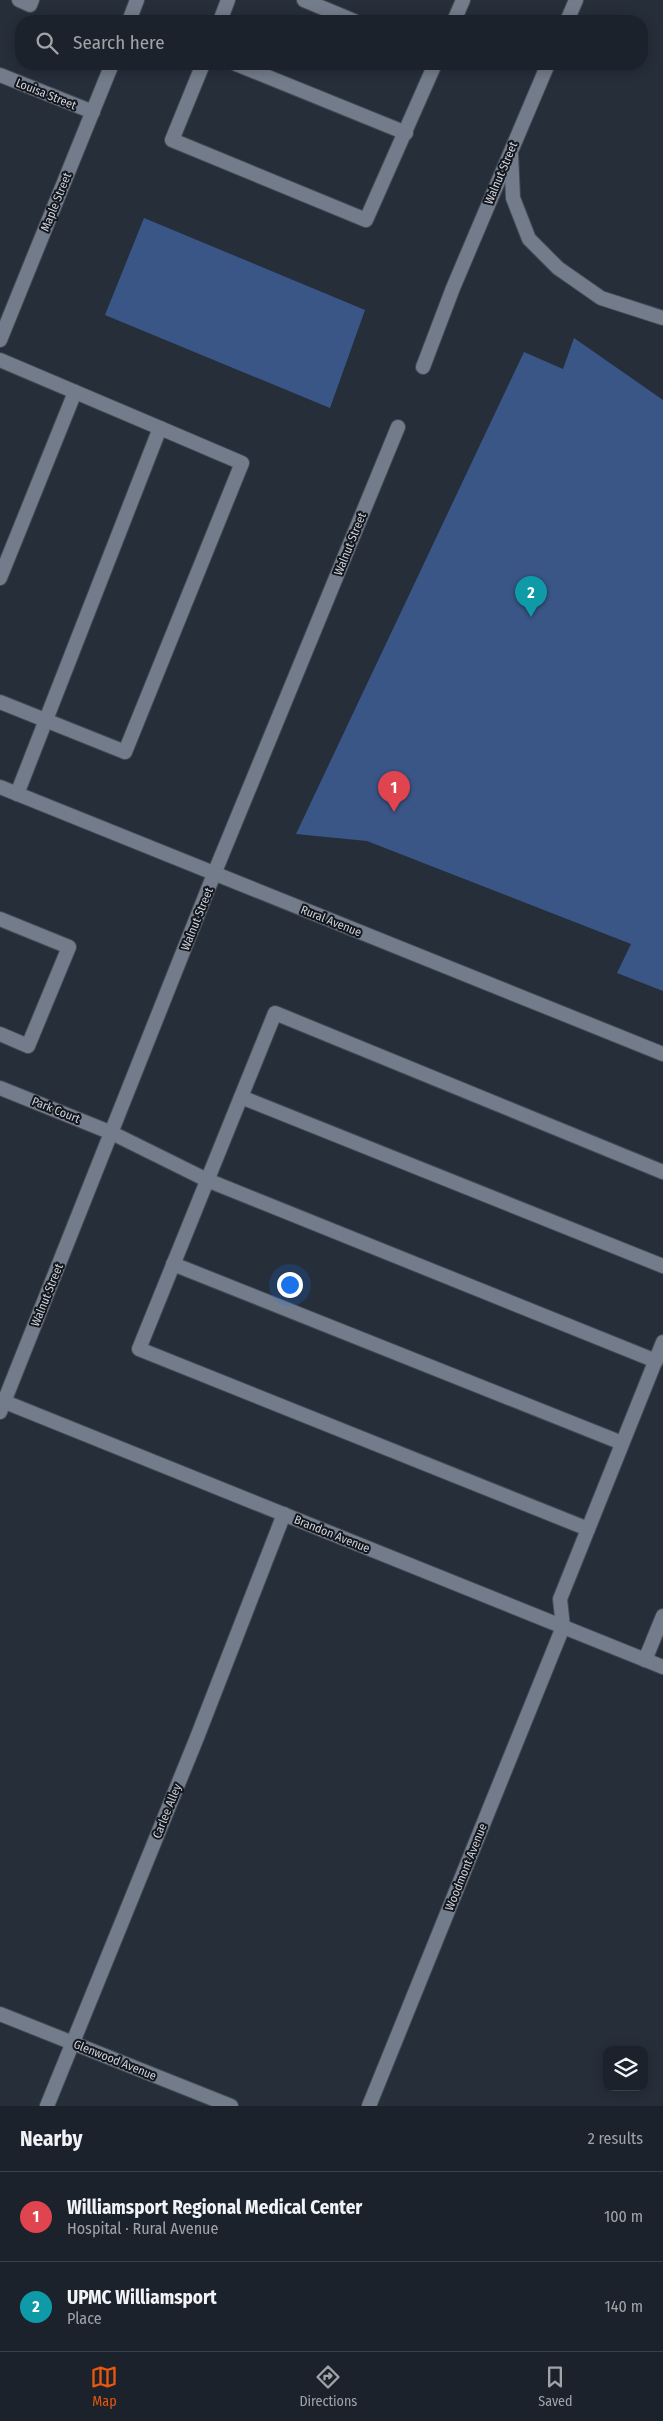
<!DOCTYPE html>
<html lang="en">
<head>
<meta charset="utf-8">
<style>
	:root { --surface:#1c222c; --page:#252a34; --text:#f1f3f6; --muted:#a0a4a9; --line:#3a3f48; --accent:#ea580c }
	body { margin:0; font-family:"Fira Sans Condensed",sans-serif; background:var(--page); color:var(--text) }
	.controls { position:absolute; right:15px; bottom:15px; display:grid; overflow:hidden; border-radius:10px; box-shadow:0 2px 12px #0003 }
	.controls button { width:45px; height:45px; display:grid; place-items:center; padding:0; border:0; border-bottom:1px solid var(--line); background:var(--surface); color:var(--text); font:25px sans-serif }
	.you { position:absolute; left:289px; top:1284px; width:18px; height:18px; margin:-12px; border:4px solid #fff; border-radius:50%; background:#1a73e8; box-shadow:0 0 0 8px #1a73e833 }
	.badge { display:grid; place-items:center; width:32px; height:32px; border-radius:50%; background:var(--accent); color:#fff; font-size:16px; font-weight:700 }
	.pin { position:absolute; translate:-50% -41px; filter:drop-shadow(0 1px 2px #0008) }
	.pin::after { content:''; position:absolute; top:26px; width:18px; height:15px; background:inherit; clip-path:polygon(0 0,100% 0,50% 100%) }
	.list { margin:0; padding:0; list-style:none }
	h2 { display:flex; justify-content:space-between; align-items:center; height:65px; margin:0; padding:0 20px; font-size:21px }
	h2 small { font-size:16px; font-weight:400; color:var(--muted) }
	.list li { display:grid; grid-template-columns:32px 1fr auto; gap:15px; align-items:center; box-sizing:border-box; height:90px; padding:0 20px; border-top:1px solid var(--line) }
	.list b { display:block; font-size:19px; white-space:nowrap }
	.list p { margin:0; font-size:16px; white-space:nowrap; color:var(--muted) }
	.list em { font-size:16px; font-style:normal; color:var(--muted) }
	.icon { flex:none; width:28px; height:28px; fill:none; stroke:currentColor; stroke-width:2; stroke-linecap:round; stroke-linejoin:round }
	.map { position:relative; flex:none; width:663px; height:2106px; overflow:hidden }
	.search { position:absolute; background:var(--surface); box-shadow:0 2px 12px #0003; left:15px; right:15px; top:15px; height:55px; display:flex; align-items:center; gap:12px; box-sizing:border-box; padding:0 18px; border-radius:20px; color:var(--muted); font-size:19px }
	.sheet { height:245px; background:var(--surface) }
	nav { display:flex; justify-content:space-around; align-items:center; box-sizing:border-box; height:70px; border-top:1px solid var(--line); background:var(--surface); font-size:14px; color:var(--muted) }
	nav a { display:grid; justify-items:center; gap:2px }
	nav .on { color:var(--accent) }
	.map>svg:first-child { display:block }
	.building { fill:#3a5687 }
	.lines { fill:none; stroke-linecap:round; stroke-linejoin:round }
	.service-casing { stroke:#444b55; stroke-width:16 }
	.minor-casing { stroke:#444b55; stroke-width:16 }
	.service { stroke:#737c8b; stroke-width:14 }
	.minor { stroke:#737c8b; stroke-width:14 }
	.labels { text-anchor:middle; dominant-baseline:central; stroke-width:4; stroke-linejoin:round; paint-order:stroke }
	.street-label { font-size:12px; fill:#cdd2da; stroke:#13161c }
</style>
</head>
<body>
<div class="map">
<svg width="663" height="2106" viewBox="0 0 663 2106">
	<rect width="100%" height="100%" fill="#262e3a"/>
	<!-- building -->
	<g class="building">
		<polygon points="144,218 365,310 330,408 105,315"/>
		<polygon points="574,338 663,400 663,991 617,973 631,944 367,841 296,834 524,352 563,369"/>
	</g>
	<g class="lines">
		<defs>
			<g id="service">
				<polyline points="19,0 30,5 32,0"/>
				<polyline points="304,0 354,21"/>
				<polyline points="220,21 228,0"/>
				<polyline points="454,21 463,0"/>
				<polyline points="567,21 576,0"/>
				<polyline points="203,64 172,140 366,220 435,64"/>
				<polyline points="236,64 406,133"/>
				<polyline points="511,153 513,198 529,239 558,268 601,298 663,318"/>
				<polyline points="0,360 160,428 17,794"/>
				<polyline points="423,367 453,288 548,64"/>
				<polyline points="0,578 75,392"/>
				<polyline points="0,702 125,752 242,463 160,428"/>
				<polyline points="214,874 398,427"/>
				<polyline points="0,919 69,947 28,1046 0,1034"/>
				<polyline points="0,1088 112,1133 207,1180 656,1361"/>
				<polyline points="241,1097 663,1266"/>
				<polyline points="173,1264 622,1443"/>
				<polyline points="588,1529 139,1349 275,1013 663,1172"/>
				<polyline points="563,1627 560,1599 663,1342"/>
				<polyline points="645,1660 663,1616"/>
				<polyline points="47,2106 196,1740 284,1514"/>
			</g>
			<g id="minor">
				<polyline points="129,21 137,0"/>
				<polyline points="0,75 93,112"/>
				<polyline points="0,340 112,64"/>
				<polyline points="0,787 663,1054"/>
				<polyline points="0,1400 663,1667"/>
				<polyline points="0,1412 214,874"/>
				<polyline points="0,2014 231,2106"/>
				<polyline points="369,2106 563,1627"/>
			</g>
		</defs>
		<!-- service casing -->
		<use href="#service" class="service-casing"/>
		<!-- minor casing -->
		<use href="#minor" class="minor-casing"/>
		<!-- service -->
		<use href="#service" class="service"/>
		<!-- minor -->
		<use href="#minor" class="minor"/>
	</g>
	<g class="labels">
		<!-- street labels -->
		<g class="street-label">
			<text transform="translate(46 94) rotate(22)">Louisa Street</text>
			<text transform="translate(501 173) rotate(-67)">Walnut Street</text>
			<text transform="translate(56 202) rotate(-68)">Maple Street</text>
			<text transform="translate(350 544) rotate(-68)">Walnut Street</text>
			<text transform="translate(197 919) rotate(-68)">Walnut Street</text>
			<text transform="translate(331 921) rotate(22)">Rural Avenue</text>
			<text transform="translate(56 1110) rotate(22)">Park Court</text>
			<text transform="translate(47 1295) rotate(-68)">Walnut Street</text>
			<text transform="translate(332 1534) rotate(22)">Brandon Avenue</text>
			<text transform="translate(167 1811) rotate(-68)">Carlee Alley</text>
			<text transform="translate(466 1867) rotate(-68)">Woodmont Avenue</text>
			<text transform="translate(115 2060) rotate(22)">Glenwood Avenue</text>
		</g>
	</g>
</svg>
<div class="controls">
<button><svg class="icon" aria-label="layers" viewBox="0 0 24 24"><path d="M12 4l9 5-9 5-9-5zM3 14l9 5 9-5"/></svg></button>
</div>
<div class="you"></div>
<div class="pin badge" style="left:394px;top:812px;background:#e0444e">1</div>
<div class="pin badge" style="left:531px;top:617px;background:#0f9aa8">2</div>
<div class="search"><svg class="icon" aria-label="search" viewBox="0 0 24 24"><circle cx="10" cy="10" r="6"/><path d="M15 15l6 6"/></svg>Search here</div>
</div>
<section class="sheet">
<h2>Nearby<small>2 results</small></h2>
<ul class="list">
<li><span class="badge" style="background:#e0444e">1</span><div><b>Williamsport Regional Medical Center</b><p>Hospital · Rural Avenue</p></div><em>100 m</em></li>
<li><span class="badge" style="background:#0f9aa8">2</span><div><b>UPMC Williamsport</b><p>Place</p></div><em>140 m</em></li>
</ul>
</section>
<nav>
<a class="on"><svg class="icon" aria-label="map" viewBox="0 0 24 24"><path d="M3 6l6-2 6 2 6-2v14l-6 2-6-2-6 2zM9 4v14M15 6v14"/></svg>Map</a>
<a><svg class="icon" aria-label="directions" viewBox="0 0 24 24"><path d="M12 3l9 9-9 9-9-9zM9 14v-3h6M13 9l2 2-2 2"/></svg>Directions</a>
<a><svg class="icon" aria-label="saved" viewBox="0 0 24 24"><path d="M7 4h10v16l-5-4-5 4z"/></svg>Saved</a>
</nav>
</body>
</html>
